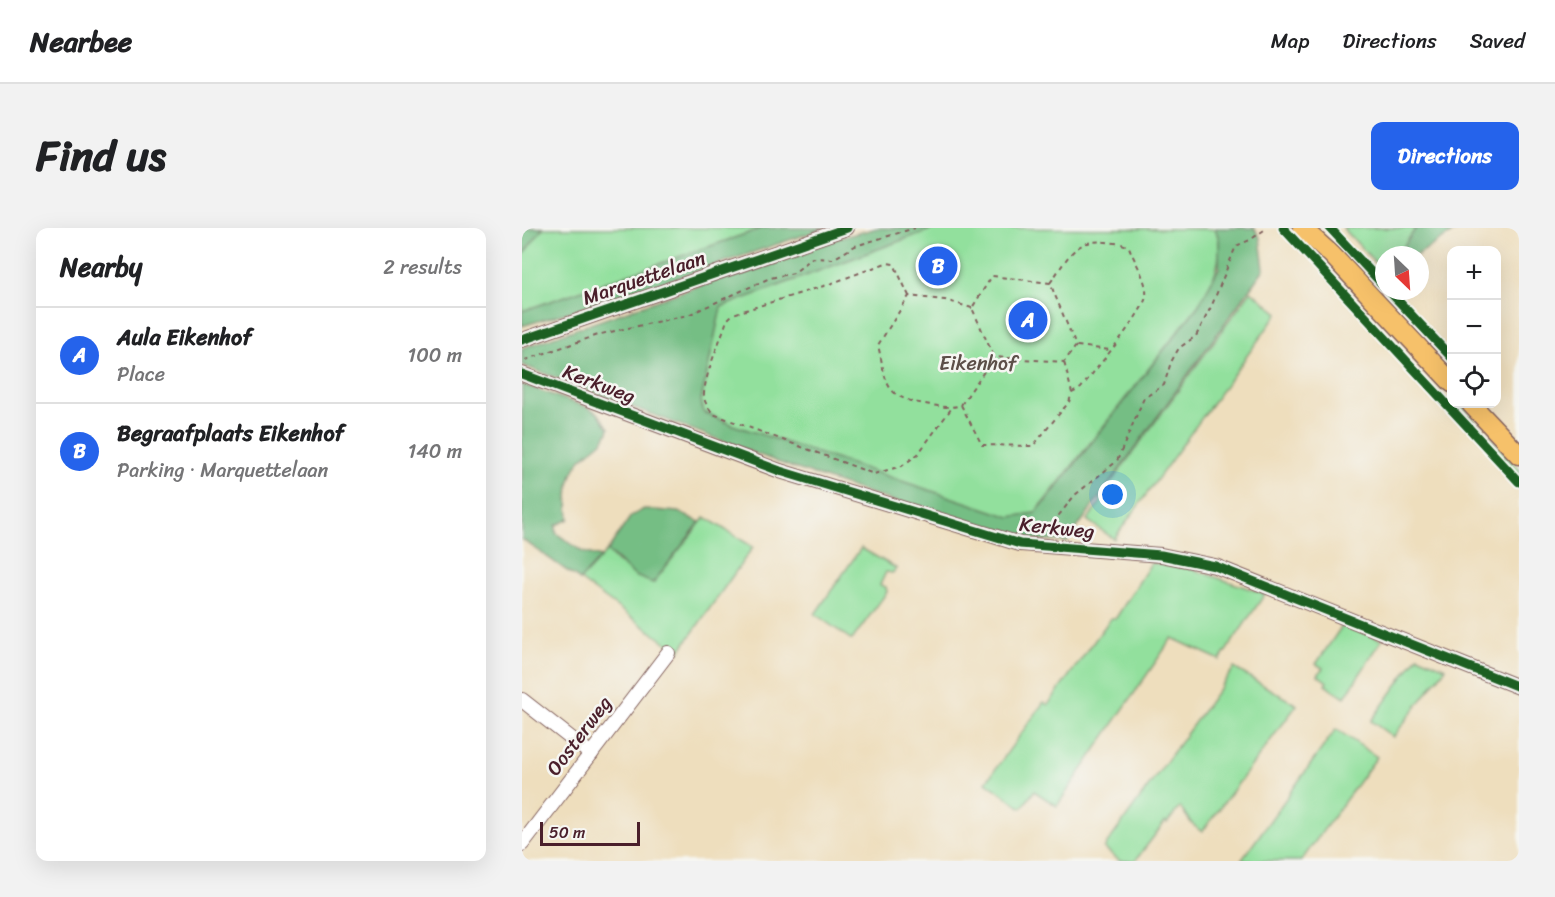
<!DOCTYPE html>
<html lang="en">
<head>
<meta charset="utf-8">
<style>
	:root { --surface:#fff; --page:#f2f2f2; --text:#202124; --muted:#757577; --line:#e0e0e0; --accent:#2563eb }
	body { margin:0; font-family:Sriracha,sans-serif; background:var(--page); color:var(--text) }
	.controls { position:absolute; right:18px; top:18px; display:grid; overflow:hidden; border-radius:12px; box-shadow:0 6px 24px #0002 }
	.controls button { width:54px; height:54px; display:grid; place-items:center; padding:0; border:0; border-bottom:2px solid var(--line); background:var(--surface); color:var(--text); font:30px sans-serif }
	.compass { position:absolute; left:853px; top:18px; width:54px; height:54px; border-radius:50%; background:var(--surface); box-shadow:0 6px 24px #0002; rotate:155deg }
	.scale { position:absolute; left:18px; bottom:15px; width:100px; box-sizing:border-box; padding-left:6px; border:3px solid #4a1f2b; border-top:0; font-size:16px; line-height:21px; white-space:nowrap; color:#4a1f2b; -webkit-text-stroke:4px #f6f6f2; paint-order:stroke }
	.you { position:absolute; left:591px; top:267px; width:21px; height:21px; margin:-15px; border:4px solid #fff; border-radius:50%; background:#1a73e8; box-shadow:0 0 0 9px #1a73e833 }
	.badge { display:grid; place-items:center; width:39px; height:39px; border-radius:50%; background:var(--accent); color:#fff; font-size:20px; font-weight:700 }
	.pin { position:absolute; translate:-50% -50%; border:3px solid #fff; box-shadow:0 2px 6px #0006 }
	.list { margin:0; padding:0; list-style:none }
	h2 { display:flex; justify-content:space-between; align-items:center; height:78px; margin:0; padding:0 24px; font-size:26px }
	h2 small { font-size:20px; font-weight:400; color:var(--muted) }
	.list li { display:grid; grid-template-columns:39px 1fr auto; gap:18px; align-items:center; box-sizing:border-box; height:96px; padding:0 24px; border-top:2px solid var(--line) }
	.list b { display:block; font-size:22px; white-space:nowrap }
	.list p { margin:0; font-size:20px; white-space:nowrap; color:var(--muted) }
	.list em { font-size:20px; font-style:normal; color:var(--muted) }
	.icon { flex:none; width:33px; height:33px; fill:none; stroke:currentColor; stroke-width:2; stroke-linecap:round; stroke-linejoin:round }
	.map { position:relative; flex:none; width:997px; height:633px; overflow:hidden; border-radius:12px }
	header { display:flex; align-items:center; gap:36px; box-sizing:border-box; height:84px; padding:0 30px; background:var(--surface); border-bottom:2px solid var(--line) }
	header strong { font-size:28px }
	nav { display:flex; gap:33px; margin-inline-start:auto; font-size:21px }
	.intro { display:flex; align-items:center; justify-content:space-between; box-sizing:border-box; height:144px; padding:0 36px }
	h1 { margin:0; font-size:42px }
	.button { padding:15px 27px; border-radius:12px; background:var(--accent); color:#fff; font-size:21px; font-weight:700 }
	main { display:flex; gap:36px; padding:0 36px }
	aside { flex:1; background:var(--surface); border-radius:12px; box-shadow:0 6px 24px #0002 }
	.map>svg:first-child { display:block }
	.green { fill:#92e09d; stroke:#6e8064; stroke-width:1.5 }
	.forest { fill:#75be84; stroke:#606e58; stroke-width:1.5 }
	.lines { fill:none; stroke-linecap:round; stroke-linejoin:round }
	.minor-casing { stroke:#83625e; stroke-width:16 }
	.major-casing { stroke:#83625e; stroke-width:21 }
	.path { stroke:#83625e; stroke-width:2; stroke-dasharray:4.5 4.5; stroke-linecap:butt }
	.minor { stroke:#fff; stroke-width:14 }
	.major { stroke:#f6c16b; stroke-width:18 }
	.cycleway-casing { stroke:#f6f6f2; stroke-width:13 }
	.cycleway { stroke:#1b5e20; stroke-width:9 }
	.labels { text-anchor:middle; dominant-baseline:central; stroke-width:5; stroke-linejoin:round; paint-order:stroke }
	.street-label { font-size:20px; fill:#4a1f2b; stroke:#f6f6f2 }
	.park-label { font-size:20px; fill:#5c4f48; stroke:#f6f6f2 }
</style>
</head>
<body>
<header>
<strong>Nearbee</strong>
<nav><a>Map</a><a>Directions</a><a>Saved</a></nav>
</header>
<div class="intro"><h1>Find us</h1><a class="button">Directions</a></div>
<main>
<aside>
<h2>Nearby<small>2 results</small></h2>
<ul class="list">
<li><span class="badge">A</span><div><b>Aula Eikenhof</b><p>Place</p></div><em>100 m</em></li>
<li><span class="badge">B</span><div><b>Begraafplaats Eikenhof</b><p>Parking · Marquettelaan</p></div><em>140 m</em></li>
</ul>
</aside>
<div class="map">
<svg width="997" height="633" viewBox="0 0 997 633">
	<rect width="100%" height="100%" fill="#f6f6f2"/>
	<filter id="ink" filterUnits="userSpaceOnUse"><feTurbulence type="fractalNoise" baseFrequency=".0167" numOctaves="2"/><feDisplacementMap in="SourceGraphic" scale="12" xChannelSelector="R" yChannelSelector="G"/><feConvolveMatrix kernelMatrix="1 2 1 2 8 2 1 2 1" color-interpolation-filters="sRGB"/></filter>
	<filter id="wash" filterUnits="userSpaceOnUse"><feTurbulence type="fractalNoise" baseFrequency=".008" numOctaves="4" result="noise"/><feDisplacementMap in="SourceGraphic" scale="24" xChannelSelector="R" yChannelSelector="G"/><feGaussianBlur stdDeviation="1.35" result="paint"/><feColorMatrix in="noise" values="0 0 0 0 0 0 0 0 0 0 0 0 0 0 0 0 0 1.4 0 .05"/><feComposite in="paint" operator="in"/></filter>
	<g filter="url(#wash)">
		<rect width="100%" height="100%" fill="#eedebd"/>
		<!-- green -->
		<g class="green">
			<polygon points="7,0 241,0 0,83 0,10"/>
			<path d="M413,0L694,1C703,31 692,52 676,78L513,285L488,289L211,197L182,184L179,173L199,79Z"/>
			<polygon points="821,0 894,0 876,27 862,27 862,44"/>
			<polygon points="729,63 756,85 592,311 565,292 578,275 579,268"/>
			<polygon points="930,176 938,176 997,241 997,250"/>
			<polygon points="183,289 231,319 157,424 58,352 85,323 95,334 131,355"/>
			<polygon points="339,320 374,340 371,345 364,344 358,357 364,359 365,364 330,412 293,386"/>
			<polygon points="629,335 667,340 743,366 698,432 650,410 535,578 512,563 500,580 464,554 522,474 526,477 589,390 594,390"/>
			<polygon points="822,395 860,412 823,469 803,457 805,454 796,447 801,440 794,436"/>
			<polygon points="896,428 924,440 871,509 849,493"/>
			<polygon points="712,440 775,477 680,604 670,596 658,579 645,595 643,594 613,633 598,633 582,620"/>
			<polygon points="814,501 855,529 779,633 719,633"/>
		</g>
		<!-- forest -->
		<g class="forest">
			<polygon points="0,0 21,0 0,28"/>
			<polygon points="241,0 303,0 108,66 0,98 0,83"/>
			<polygon points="355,0 413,0 199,79 179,172 181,184 211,197 488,289 513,285 525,272 676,78 697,40 697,11 693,0 732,0 738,10 742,41 545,314 509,311 368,272 269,239 0,137 0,120 295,16"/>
			<polygon points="894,0 938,0 895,27 876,27"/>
			<path d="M0,156L67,180L76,185L87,200C83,214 77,216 66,225C44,242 45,266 47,291L34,297V305L61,324L79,329L58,352L0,311Z"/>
			<polygon points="122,281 156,284 178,294 131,355 113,348 85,323 109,288"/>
		</g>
	</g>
	<g filter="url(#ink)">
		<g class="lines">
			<defs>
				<g id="minor">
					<polyline points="0,112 325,0"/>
					<polyline points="0,146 258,243 498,316 639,327 693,338 997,459"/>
					<polyline points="0,472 69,526"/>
					<polyline points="0,616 146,425"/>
				</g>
				<g id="major">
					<polyline points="780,0 810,27 930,155"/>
					<polyline points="949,176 997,227"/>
				</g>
			</defs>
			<!-- minor casing -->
			<use href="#minor" class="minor-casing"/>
			<!-- major casing -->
			<use href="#major" class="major-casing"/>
			<!-- path -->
			<g class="path">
				<path d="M528,55C545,32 552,10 584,14C592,15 600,15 607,19C612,33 626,53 624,68C622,85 572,143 559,160L550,165"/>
				<path d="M387,68L372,36L364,35L305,57L211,86L205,92C198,114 184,143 182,165C181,173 186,179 191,186L352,246L380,238L396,226L429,181"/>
				<path d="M450,80L423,72L387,68L356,117C365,154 360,169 403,176C415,178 427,181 439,177L472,129L542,134L554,118L528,55L470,48L450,80L472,129"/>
				<polyline points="555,118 588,122"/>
				<polyline points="3,132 79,106 166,87 248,50 272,45 290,30 311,31 333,18 393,0"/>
				<polyline points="439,177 460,217 511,218 547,174 550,165 542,134"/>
				<polyline points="532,305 537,287 553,267 595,233 622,170 642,157 649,134 657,120 674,108 690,77 714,18 728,12 745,0"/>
			</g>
			<!-- minor -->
			<use href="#minor" class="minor"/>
			<!-- major -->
			<use href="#major" class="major"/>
			<defs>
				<g id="cycleway">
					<polyline points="761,0 997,254"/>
					<polyline points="808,0 862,58"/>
					<polyline points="867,63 930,130"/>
					<polyline points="0,112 325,0"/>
					<polyline points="0,146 258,243 498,316 639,327 693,338 997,459"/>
				</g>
			</defs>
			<!-- cycleway casing -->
			<use href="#cycleway" class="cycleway-casing"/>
			<!-- cycleway -->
			<use href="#cycleway" class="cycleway"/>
		</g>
	</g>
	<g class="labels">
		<!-- street labels -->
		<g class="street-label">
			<text transform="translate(122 50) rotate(-19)">Marquettelaan</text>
			<text transform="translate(77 156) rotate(21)">Kerkweg</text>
			<text transform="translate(535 300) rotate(6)">Kerkweg</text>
			<text transform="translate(57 508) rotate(-53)">Oosterweg</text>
		</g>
		<!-- park labels -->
		<g class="park-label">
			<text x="456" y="135">Eikenhof</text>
		</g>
	</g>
</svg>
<div class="controls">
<button>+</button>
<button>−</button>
<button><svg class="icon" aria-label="locate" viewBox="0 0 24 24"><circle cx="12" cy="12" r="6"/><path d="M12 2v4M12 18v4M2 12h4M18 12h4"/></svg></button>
</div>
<svg class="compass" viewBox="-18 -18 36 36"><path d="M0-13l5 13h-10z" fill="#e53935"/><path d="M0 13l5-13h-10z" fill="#757577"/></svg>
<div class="scale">50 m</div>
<div class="you"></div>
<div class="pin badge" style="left:506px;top:92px">A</div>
<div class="pin badge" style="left:416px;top:38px">B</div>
</div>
</main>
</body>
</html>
